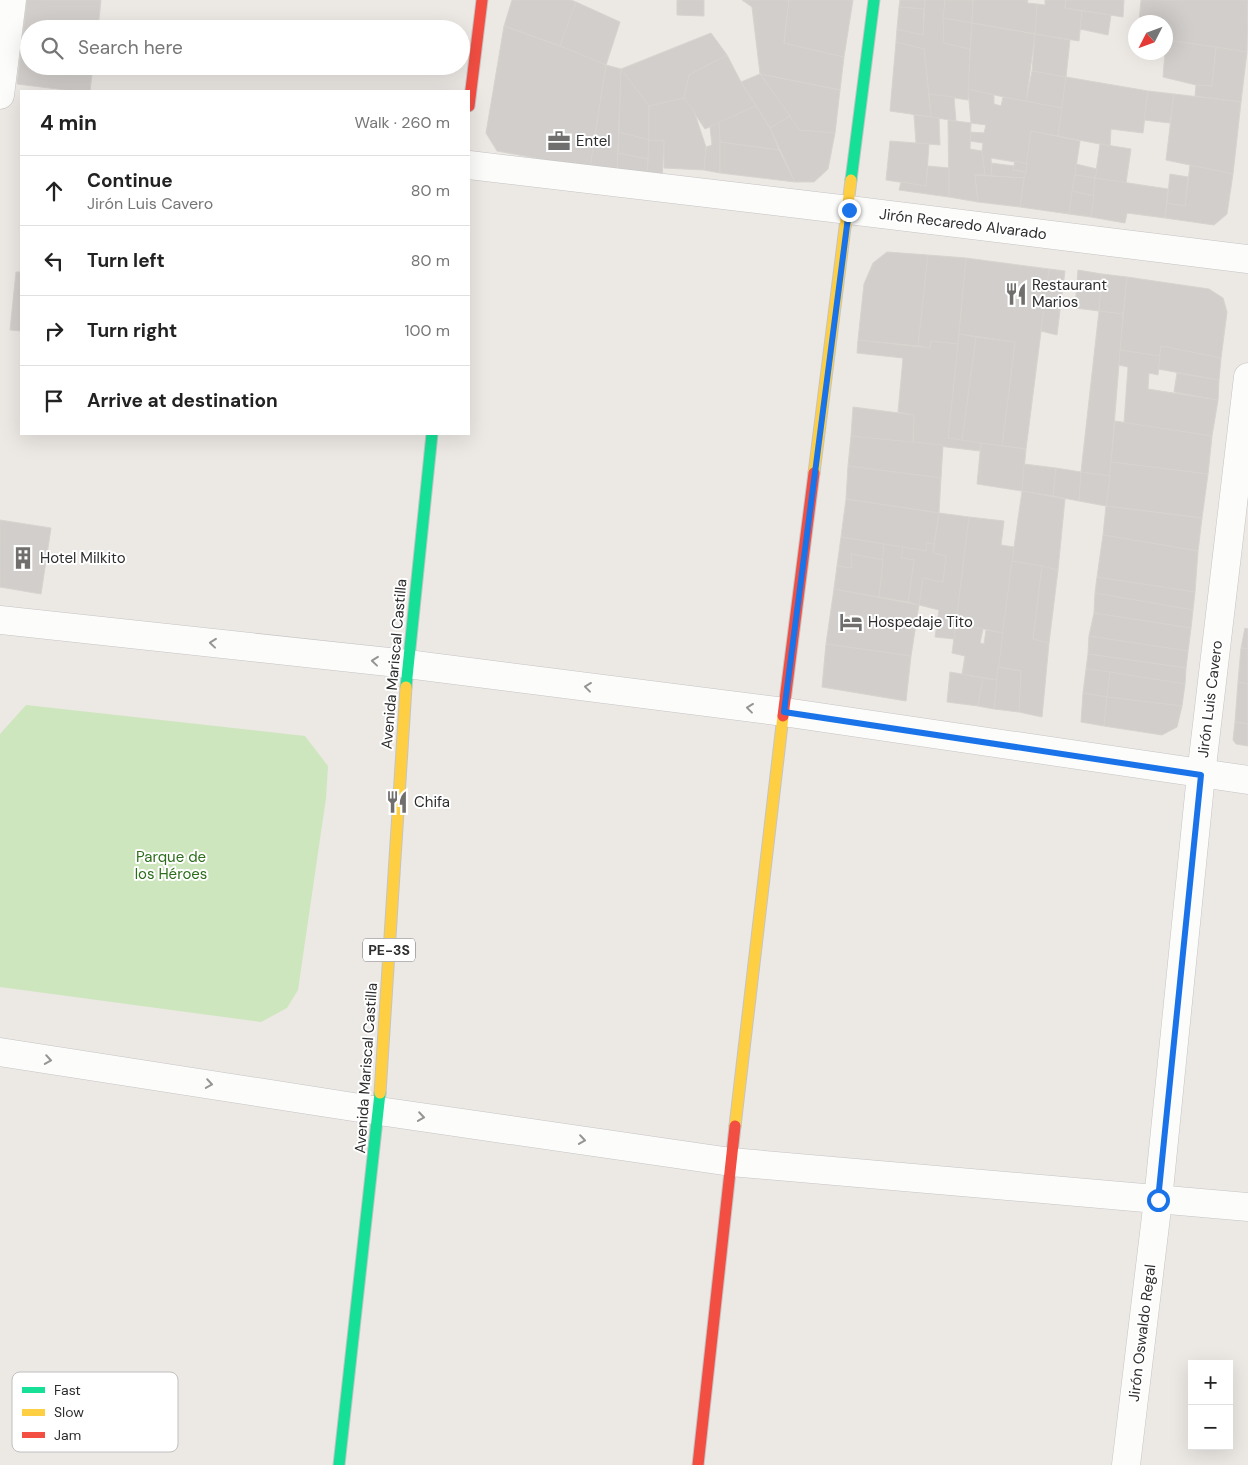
<!DOCTYPE html>
<html lang="en">
<head>
<meta charset="utf-8">
<style>
	:root { --surface:#fff; --page:#f6f6f6; --text:#222; --muted:#767676; --line:#e0e0e0 }
	body { margin:0; font-family:"DM Sans",sans-serif; background:var(--page); color:var(--text) }
	.controls { position:absolute; right:15px; bottom:15px; display:grid; overflow:hidden; border-radius:0px; box-shadow:0 5px 20px #0002 }
	.controls button { width:45px; height:45px; display:grid; place-items:center; padding:0; border:0; border-bottom:1px solid var(--line); background:var(--surface); color:var(--text); font:25px sans-serif }
	.compass { position:absolute; left:1128px; top:15px; width:45px; height:45px; border-radius:50%; background:var(--surface); box-shadow:0 5px 20px #0002; rotate:228deg }
	.stop { position:absolute; width:15px; height:15px; margin:-11px; border:4px solid #1a73e8; border-radius:50%; background:#fff }
	.stop.end { background:#1a73e8; border-color:#fff; box-shadow:0 1px 5px #0008 }
	.list { margin:0; padding:0; list-style:none }
	h2 { display:flex; justify-content:space-between; align-items:center; height:65px; margin:0; padding:0 20px; font-size:21px }
	h2 small { font-size:16px; font-weight:400; color:var(--muted) }
	.list li { display:grid; grid-template-columns:32px 1fr auto; gap:15px; align-items:center; box-sizing:border-box; height:70px; padding:0 20px; border-top:1px solid var(--line) }
	.list b { display:block; font-size:19px; white-space:nowrap }
	.list p { margin:0; font-size:16px; white-space:nowrap; color:var(--muted) }
	.list em { font-size:16px; font-style:normal; color:var(--muted) }
	.icon { flex:none; width:28px; height:28px; fill:none; stroke:currentColor; stroke-width:2; stroke-linecap:round; stroke-linejoin:round }
	.map { position:relative; flex:none; width:1248px; height:1465px; overflow:hidden }
	.search { position:absolute; background:var(--surface); box-shadow:0 5px 20px #0002; left:20px; top:20px; width:450px; height:55px; display:flex; align-items:center; gap:12px; box-sizing:border-box; padding:0 18px; border-radius:28px; color:var(--muted); font-size:19px }
	.panel { position:absolute; background:var(--surface); box-shadow:0 5px 20px #0002; left:20px; top:90px; width:450px; height:345px; border-radius:0px }
	.map>svg:first-child { display:block }
	.green { fill:#cee6be }
	.building { fill:#d1cecb; stroke:#d7d4d0 }
	.lines { fill:none; stroke-linecap:round; stroke-linejoin:round }
	.street-casing { stroke:#c5c4c5; stroke-width:29 }
	.fast-casing { stroke:#c5c4c5; stroke-width:13 }
	.slow-casing { stroke:#c5c4c5; stroke-width:13 }
	.jam-casing { stroke:#c5c4c5; stroke-width:13 }
	.street { stroke:#fcfcfb; stroke-width:28 }
	.fast { stroke:#16e098; stroke-width:11 }
	.slow { stroke:#ffcf43; stroke-width:11 }
	.jam { stroke:#f24e42; stroke-width:11 }
	.oneway { stroke:#959594 }
	.route { stroke:#1a73e8; stroke-width:6 }
	.labels { text-anchor:middle; dominant-baseline:central; stroke-width:4; stroke-linejoin:round; paint-order:stroke }
	.shield { fill:#fff; stroke:#6d6d6d; stroke-width:1 }
	.shield-label { font-size:14px; font-weight:bold; fill:#2e2e2e }
	.poi-label { font-size:15px; fill:#2e2e2e; stroke:#fff; text-anchor:start }
	.street-label { font-size:15px; fill:#2e2e2e; stroke:#fff }
	.park-label { font-size:15px; fill:#2c6e1b; stroke:#fff }
	.key { fill:#fff; stroke:#c0c0c0; stroke-width:1 }
	.key-label { font-size:14px; fill:#2e2e2e }
</style>
</head>
<body>
<div class="map">
<svg width="1248" height="1465" viewBox="0 0 1248 1465">
	<rect width="100%" height="100%" fill="#ece8e4"/>
	<!-- green -->
	<polygon class="green" points="26,705 305,736 328,766 326,798 298,990 287,1008 261,1022 0,987 0,734"/>
	<!-- building -->
	<g class="building">
		<polygon points="27,0 101,0 98,29 29,29 29,66 93,66 90,91 74,91 17,84"/>
		<polygon points="512,0 571,0 576,2 560,46 504,26"/>
		<polygon points="677,0 704,0 704,16 677,15"/>
		<polygon points="742,0 789,0 784,43 844,57 840,90 760,74 752,7"/>
		<polygon points="789,0 853,0 844,57 784,43"/>
		<polygon points="900,0 925,0 924,9 899,7"/>
		<polygon points="925,0 945,0 944,43 970,49 968,100 929,94 924,49 896,42 897,29 923,35"/>
		<polygon points="945,0 973,0 972,23 943,18"/>
		<polygon points="973,0 1028,0 1027,3 1037,4 1035,34 972,23"/>
		<polygon points="1045,0 1066,0 1065,8 1082,11 1079,41 1035,34 1037,4 1045,5"/>
		<polygon points="1066,0 1124,0 1123,17 1065,8"/>
		<polygon points="1141,0 1248,0 1247,52 1166,40 1166,22 1139,22"/>
		<polygon points="576,2 620,22 606,65 560,46"/>
		<polygon points="899,7 924,9 923,35 897,29"/>
		<polygon points="1082,11 1111,15 1108,35 1080,29"/>
		<polygon points="943,18 972,23 970,49 944,43"/>
		<polygon points="972,23 1035,34 1026,102 968,89"/>
		<polygon points="504,26 560,46 606,65 590,168 497,151 486,133"/>
		<polygon points="711,33 727,55 689,75 684,98 649,106 621,69"/>
		<polygon points="1035,34 1070,40 1066,77 1032,71"/>
		<polygon points="1166,40 1216,47 1212,86 1196,85 1163,77"/>
		<polygon points="896,42 924,49 931,117 890,111"/>
		<polygon points="1216,47 1247,52 1241,102 1195,96 1196,85 1212,86"/>
		<polygon points="727,55 741,82 756,106 705,129 684,98 689,75"/>
		<polygon points="606,65 621,69 617,174 590,168"/>
		<polygon points="621,69 649,106 649,140 619,132"/>
		<polygon points="1032,71 1066,77 1062,108 1026,102"/>
		<polygon points="760,74 840,90 835,133 799,130"/>
		<polygon points="760,74 790,116 770,128 741,82"/>
		<polygon points="1066,77 1148,91 1143,133 1111,129 1110,146 1058,136"/>
		<polygon points="968,89 994,95 994,104 1001,106 1003,97 1062,108 1058,136 1031,131 1027,164 991,158 992,176 985,175 982,151 983,143 970,141 970,132 984,133 986,125 971,123"/>
		<polygon points="1148,91 1174,94 1170,123 1144,120"/>
		<polygon points="929,94 954,97 956,121 931,117"/>
		<polygon points="1174,94 1241,102 1233,174 1166,160"/>
		<polygon points="684,98 694,111 706,147 704,170 664,168 664,141 649,140 649,106"/>
		<polygon points="756,106 770,128 779,150 720,142 719,122"/>
		<polygon points="914,115 939,118 940,145 916,143"/>
		<polygon points="790,116 799,130 835,133 828,169 814,182 795,182 770,128"/>
		<polygon points="948,120 971,123 970,149 982,151 985,175 975,175 978,202 949,197"/>
		<polygon points="719,122 720,142 720,173 704,170 706,147 712,145 710,127"/>
		<polygon points="1031,131 1080,141 1069,214 1020,207"/>
		<polygon points="619,132 649,140 648,159 618,153"/>
		<polygon points="649,140 664,141 662,181 647,180"/>
		<polygon points="890,141 929,144 926,186 886,180"/>
		<polygon points="720,142 779,150 795,182 720,173"/>
		<polygon points="1100,144 1131,149 1126,183 1095,178"/>
		<polygon points="618,153 648,159 647,180 617,174"/>
		<polygon points="1015,161 1027,164 1026,172 1013,170"/>
		<polygon points="991,163 1014,166 1013,170 1026,172 1024,178 992,176"/>
		<polygon points="1076,164 1097,169 1095,178 1075,175"/>
		<polygon points="1190,165 1233,174 1227,214 1214,225 1165,218 1167,203 1185,206"/>
		<polygon points="928,166 949,168 949,197 899,190 901,182 926,186"/>
		<polygon points="1170,174 1188,177 1185,206 1167,203"/>
		<polygon points="975,175 1024,178 1020,207 978,202"/>
		<polygon points="1075,175 1095,178 1094,196 1072,191"/>
		<polygon points="1095,178 1168,189 1165,218 1127,213 1125,223 1091,217"/>
		<polygon points="1072,191 1094,196 1091,217 1069,214"/>
		<polygon points="887,252 928,255 918,346 858,340 864,284 873,263"/>
		<polygon points="928,255 966,258 958,344 931,341 930,348 918,346"/>
		<polygon points="966,258 1049,269 1026,449 1002,446 1015,342 959,334"/>
		<polygon points="1049,269 1065,271 1060,310 1044,307"/>
		<polygon points="1078,270 1102,274 1099,311 1075,308"/>
		<polygon points="16,272 21,272 21,331 10,330"/>
		<polygon points="1102,274 1127,277 1123,314 1099,311"/>
		<polygon points="1127,277 1209,289 1223,298 1227,312 1221,358 1161,346 1160,356 1120,350"/>
		<polygon points="1044,307 1060,310 1057,335 1041,331"/>
		<polygon points="1099,311 1123,314 1110,476 1081,472"/>
		<polygon points="959,334 976,337 962,441 948,438"/>
		<polygon points="976,337 1015,342 1002,446 962,441"/>
		<polygon points="858,340 930,348 931,341 958,344 948,438 981,443 980,451 913,443 914,415 898,412 903,358 857,353"/>
		<polygon points="1161,346 1221,358 1219,380 1158,369"/>
		<polygon points="1120,350 1160,356 1158,375 1149,373 1148,389 1218,400 1212,436 1124,423 1128,367 1119,365"/>
		<polygon points="1177,373 1219,380 1218,400 1174,392"/>
		<polygon points="853,407 914,415 913,443 851,436"/>
		<polygon points="1115,421 1212,436 1208,474 1111,462"/>
		<polygon points="851,436 943,445 941,478 848,466"/>
		<polygon points="981,443 1026,449 1022,491 977,484"/>
		<polygon points="1111,462 1208,474 1202,518 1106,506"/>
		<polygon points="1024,464 1056,468 1053,496 1022,491"/>
		<polygon points="848,466 941,478 939,513 846,499"/>
		<polygon points="1056,468 1081,472 1079,501 1053,496"/>
		<polygon points="1081,472 1110,476 1106,506 1079,501"/>
		<polygon points="1022,491 1065,499 1058,570 1012,561"/>
		<polygon points="846,499 939,513 934,544 927,543 926,551 841,537"/>
		<polygon points="1106,506 1202,518 1198,551 1103,535"/>
		<polygon points="939,513 969,517 954,639 935,637 939,610 919,605 923,578 943,582 946,556 933,553"/>
		<polygon points="969,517 1004,521 1001,545 1014,547 1003,633 956,623"/>
		<polygon points="0,520 51,528 41,594 0,587"/>
		<polygon points="1103,535 1198,551 1195,592 1097,577"/>
		<polygon points="841,537 884,544 883,560 851,554 852,568 837,566"/>
		<polygon points="927,543 934,544 933,553 946,556 943,582 923,578 919,605 908,602 914,560 901,558 903,547 926,551"/>
		<polygon points="884,544 903,547 901,558 914,560 908,602 879,597"/>
		<polygon points="851,554 883,560 879,597 834,589 837,566 852,568"/>
		<polygon points="1012,561 1042,566 1033,639 1049,643 1042,717 1019,712 1021,671 998,667"/>
		<polygon points="1042,566 1058,570 1049,643 1033,639"/>
		<polygon points="1097,577 1195,592 1193,610 1095,593"/>
		<polygon points="834,589 919,605 911,656 826,644"/>
		<polygon points="1095,593 1193,610 1191,628 1094,613"/>
		<polygon points="1094,613 1191,628 1188,651 1089,636"/>
		<polygon points="956,623 983,629 980,643 984,644 986,630 1003,633 997,680 962,674 965,656 952,653"/>
		<polygon points="1245,628 1248,629 1248,649 1241,648"/>
		<polygon points="1089,636 1188,651 1186,668 1088,654"/>
		<polygon points="826,644 911,656 906,701 822,687"/>
		<polygon points="1241,648 1248,649 1248,684 1238,682"/>
		<polygon points="1088,654 1186,668 1185,684 1086,669"/>
		<polygon points="998,667 1021,671 1019,712 994,709"/>
		<polygon points="1086,669 1110,672 1107,697 1083,693"/>
		<polygon points="950,672 983,678 978,706 947,702"/>
		<polygon points="1110,672 1185,684 1182,706 1107,697"/>
		<polygon points="983,678 997,680 994,709 978,706"/>
		<polygon points="1238,682 1248,684 1248,724 1235,722"/>
		<polygon points="1083,693 1107,697 1104,726 1081,722"/>
		<polygon points="1107,697 1182,706 1177,727 1162,735 1104,726"/>
		<polygon points="1235,722 1248,724 1248,746 1236,744 1233,740"/>
	</g>
	<g class="lines">
		<defs>
			<g id="street">
				<polyline points="0,95 12,0"/>
				<polyline points="469,165 849,210 1248,259"/>
				<polyline points="0,620 407,664 784,712 1248,780"/>
				<polyline points="0,1052 379,1111 731,1162 1248,1207"/>
				<polyline points="1126,1465 1158,1200 1201,775 1248,377"/>
			</g>
			<g id="fast">
				<polyline points="851,180 874,0"/>
				<polyline points="406,687 432,434"/>
				<polyline points="339,1465 380,1093"/>
			</g>
			<g id="slow">
				<polyline points="814,473 851,180"/>
				<polyline points="380,1093 406,687"/>
				<polyline points="735,1126 783,716"/>
			</g>
			<g id="jam">
				<polyline points="469,106 482,0"/>
				<polyline points="783,716 814,473"/>
				<polyline points="698,1465 735,1126"/>
			</g>
		</defs>
		<!-- street casing -->
		<use href="#street" class="street-casing"/>
		<!-- fast casing -->
		<use href="#fast" class="fast-casing"/>
		<!-- slow casing -->
		<use href="#slow" class="slow-casing"/>
		<!-- jam casing -->
		<use href="#jam" class="jam-casing"/>
		<!-- street -->
		<use href="#street" class="street"/>
		<!-- fast -->
		<use href="#fast" class="fast"/>
		<!-- slow -->
		<use href="#slow" class="slow"/>
		<!-- jam -->
		<use href="#jam" class="jam"/>
	</g>
	<!-- one-way arrows -->
	<defs><path id="oneway-chevron" d="M-2-3.5L2.5 0L-2 3.5" fill="none" stroke-width="1.6" stroke-linecap="round" stroke-linejoin="round" transform="scale(1.25)"/></defs>
	<g class="oneway">
		<use href="#oneway-chevron" transform="translate(213 643) rotate(-174)"/>
		<use href="#oneway-chevron" transform="translate(375 661) rotate(-174)"/>
		<use href="#oneway-chevron" transform="translate(588 687) rotate(-173)"/>
		<use href="#oneway-chevron" transform="translate(750 708) rotate(-173)"/>
		<use href="#oneway-chevron" transform="translate(48 1060) rotate(9)"/>
		<use href="#oneway-chevron" transform="translate(209 1084) rotate(9)"/>
		<use href="#oneway-chevron" transform="translate(421 1117) rotate(8)"/>
		<use href="#oneway-chevron" transform="translate(582 1140) rotate(8)"/>
	</g>
	<g class="lines">
		<!-- route -->
		<polyline class="route" points="849,210 784,712 1201,775 1158,1200"/>
	</g>
	<!-- icons -->
	<defs>
		<symbol id="office-bare" viewBox="-9 -9 18 18"><path d="M-6-3h4V-5.5h4V-3h4V5H-6ZM-1-4.5V-3h2v-1.5ZM-6 0V1H6V0Z" fill="#706f6e" stroke="#fff" stroke-width="2.5" paint-order="stroke"/></symbol>
		<symbol id="restaurant-bare" viewBox="-9 -9 18 18"><path d="M-5-6h1v4h1v-4h1v4h1v-4h1v5L-1.5 .5V6h-2V.5L-5-1ZM5-6V6H3V1.5H1.5Q1.5-4 5-6Z" fill="#706f6e" stroke="#fff" stroke-width="2.5" paint-order="stroke"/></symbol>
		<symbol id="building-bare" viewBox="-9 -9 18 18"><path d="M-4-6H4V6H1V3H-1V6H-4ZM-2.5-4.3h1.7v1.8h-1.7ZM.8-4.3h1.7v1.8H.8ZM-2.5-1h1.7V.8h-1.7ZM.8-1h1.7V.8H.8Z" fill="#706f6e" stroke="#fff" stroke-width="2.5" paint-order="stroke"/></symbol>
		<symbol id="hotel-bare" viewBox="-9 -9 18 18"><path d="M-6-4.5h1.5V1H6V5H4.5V3h-9V5H-6ZM-4 0a1.8 1.8 0 1 1 3.6 0ZM.5 0V-2.5h3Q6-2.5 6 0Z" fill="#706f6e" stroke="#fff" stroke-width="2.5" paint-order="stroke"/></symbol>
	</defs>
	<g fill-rule="evenodd">
		<use href="#office-bare" x="543" y="125" width="32" height="32"/>
		<use href="#restaurant-bare" x="1000" y="278" width="32" height="32"/>
		<use href="#building-bare" x="7" y="542" width="32" height="32"/>
		<use href="#hotel-bare" x="835" y="606" width="32" height="32"/>
		<use href="#restaurant-bare" x="381" y="786" width="32" height="32"/>
	</g>
	<g class="labels">
		<!-- shield labels -->
		<rect class="shield" x="363" y="938.5" width="52" height="23" rx="4"/>
		<g class="shield-label">
			<text x="389" y="950">PE-3S</text>
		</g>
		<!-- poi labels -->
		<g class="poi-label">
			<text x="576" y="141">Entel</text>
			<text x="1032" y="285">Restaurant<tspan x="1032" dy="17">Marios</tspan></text>
			<text x="40" y="558">Hotel Milkito</text>
			<text x="868" y="622">Hospedaje Tito</text>
			<text x="414" y="802">Chifa</text>
		</g>
		<!-- street labels -->
		<g class="street-label">
			<text transform="translate(963 224) rotate(7)">Jirón Recaredo Alvarado</text>
			<text transform="translate(394 664) rotate(-85)">Avenida Mariscal Castilla</text>
			<text transform="translate(1210 699) rotate(-83)">Jirón Luis Cavero</text>
			<text transform="translate(366 1068) rotate(-86)">Avenida Mariscal Castilla</text>
			<text transform="translate(1142 1333) rotate(-83)">Jirón Oswaldo Regal</text>
		</g>
		<!-- park labels -->
		<g class="park-label">
			<text x="171" y="857">Parque de<tspan x="171" dy="17">los Héroes</tspan></text>
		</g>
	</g>
	<!-- legend -->
	<rect x="12" y="1372" width="166" height="80" rx="8" class="key"/>
	<rect x="22" y="1387" width="23" height="6" fill="#16e098"/>
	<rect x="22" y="1409" width="23" height="7" fill="#ffcf43"/>
	<rect x="22" y="1432" width="23" height="6" fill="#f24e42"/>
	<g class="key-label">
		<text x="54" y="1395">Fast</text>
		<text x="54" y="1417">Slow</text>
		<text x="54" y="1440">Jam</text>
	</g>
</svg>
<div class="controls">
<button>+</button>
<button>−</button>
</div>
<svg class="compass" viewBox="-18 -18 36 36"><path d="M0-13l5 13h-10z" fill="#e53935"/><path d="M0 13l5-13h-10z" fill="#767676"/></svg>
<div class="stop" style="left:1158px;top:1200px"></div>
<div class="stop end" style="left:849px;top:210px"></div>
<div class="search"><svg class="icon" aria-label="search" viewBox="0 0 24 24"><circle cx="10" cy="10" r="6"/><path d="M15 15l6 6"/></svg>Search here</div>
<section class="panel">
<h2>4 min<small>Walk · 260 m</small></h2>
<ul class="list">
<li><svg class="icon" aria-label="ahead" viewBox="0 0 24 24"><path d="M12 20V5M6 11l6-6 6 6"/></svg><div><b>Continue</b><p>Jirón Luis Cavero</p></div><em>80 m</em></li>
<li><svg class="icon" aria-label="left" viewBox="0 0 24 24"><path d="M17 20v-9H6M10 6l-5 5 5 5"/></svg><div><b>Turn left</b></div><em>80 m</em></li>
<li><svg class="icon" aria-label="right" viewBox="0 0 24 24"><path d="M7 20v-9h11M14 6l5 5-5 5"/></svg><div><b>Turn right</b></div><em>100 m</em></li>
<li><svg class="icon" aria-label="arrive" viewBox="0 0 24 24"><path d="M6 21V4h12l-3 4 3 4H6"/></svg><div><b>Arrive at destination</b></div></li>
</ul>
</section>
</div>
</body>
</html>
